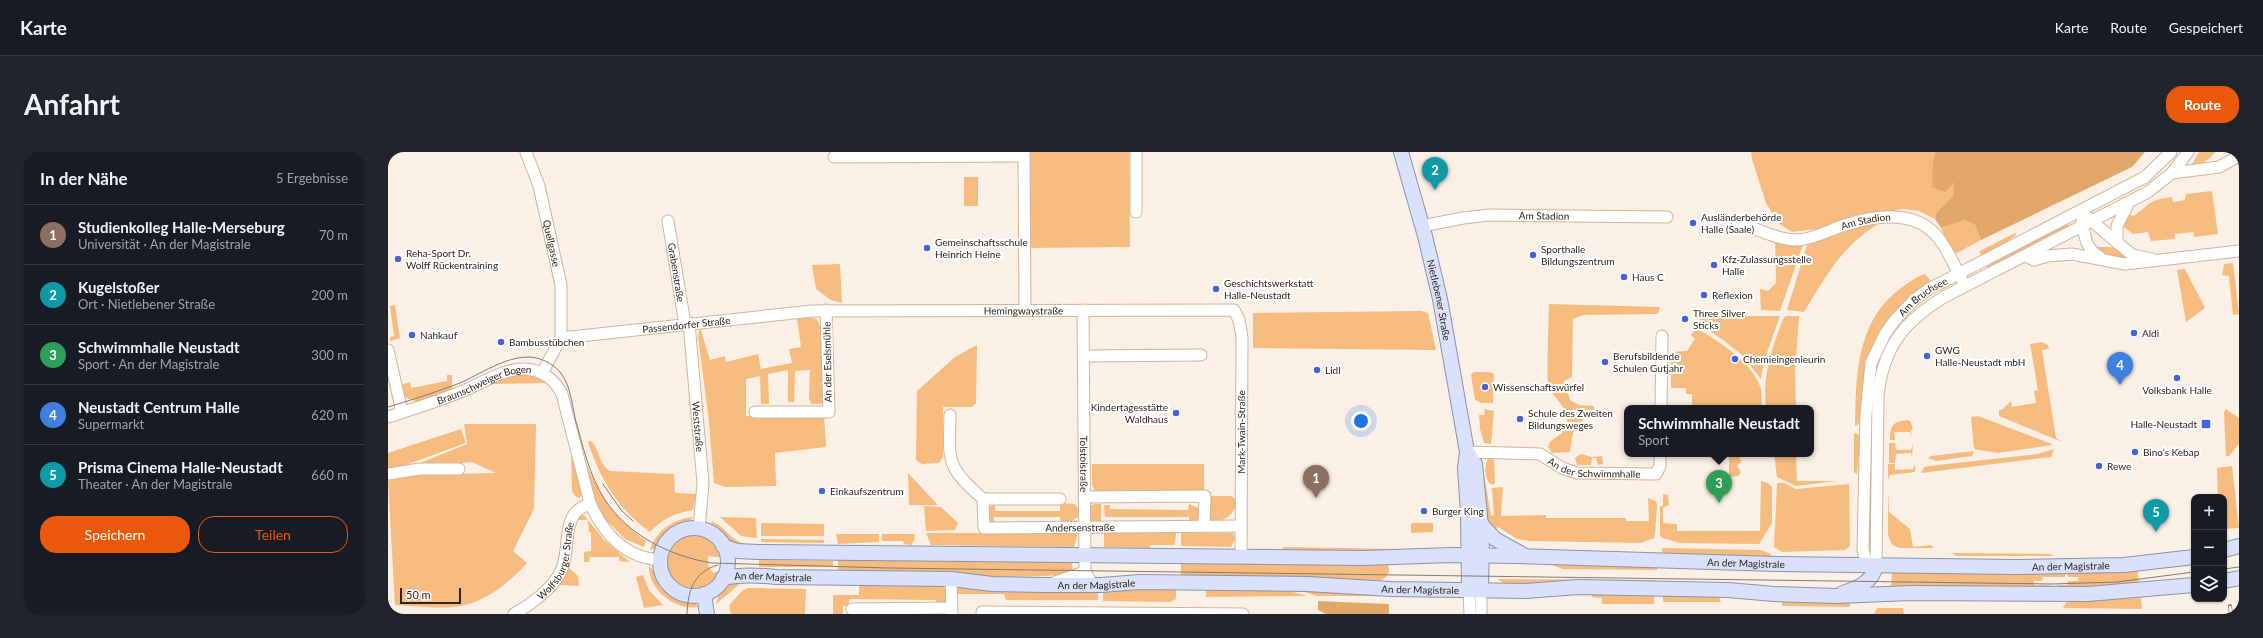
<!DOCTYPE html>
<html lang="de">
<head>
<meta charset="utf-8">
<style>
	:root { --surface:#171b24; --page:#20242c; --text:#f1f3f6; --muted:#9ea1a6; --line:#363941; --accent:#ea580c }
	body { margin:0; font-family:Lato,sans-serif; background:var(--page); color:var(--text) }
	.controls { position:absolute; right:12px; bottom:12px; display:grid; overflow:hidden; border-radius:8px; box-shadow:0 1px 3px #0004 }
	.controls button { width:36px; height:36px; display:grid; place-items:center; padding:0; border:0; border-bottom:1px solid var(--line); background:var(--surface); color:var(--text); font:20px sans-serif }
	.scale { position:absolute; left:12px; bottom:10px; width:61px; box-sizing:border-box; padding-left:4px; border:2px solid #2f241a; border-top:0; font-size:11px; line-height:14px; white-space:nowrap; color:#2f241a; -webkit-text-stroke:3px #fff; paint-order:stroke }
	.you { position:absolute; left:973px; top:269px; width:14px; height:14px; margin:-10px; border:3px solid #fff; border-radius:50%; background:#1a73e8; box-shadow:0 0 0 6px #1a73e833 }
	.badge { display:grid; place-items:center; width:26px; height:26px; border-radius:50%; background:var(--accent); color:#fff; font-size:13px; font-weight:700 }
	.pin { position:absolute; translate:-50% -33px; filter:drop-shadow(0 1px 2px #0008) }
	.pin::after { content:''; position:absolute; top:21px; width:14px; height:12px; background:inherit; clip-path:polygon(0 0,100% 0,50% 100%) }
	.popup { position:absolute; left:1236px; top:253px; width:190px; height:52px; box-sizing:border-box; display:grid; place-content:center; border-radius:8px; background:var(--surface); filter:drop-shadow(0 1px 3px #0005); font-size:13px; white-space:nowrap; color:var(--muted) }
	.popup b { font-size:15px; color:var(--text) }
	.popup::after { content:''; position:absolute; left:50%; top:100%; margin-left:-8px; border:8px solid transparent; border-top-color:var(--surface) }
	.list { margin:0; padding:0; list-style:none }
	h2 { display:flex; justify-content:space-between; align-items:center; height:52px; margin:0; padding:0 16px; font-size:17px }
	h2 small { font-size:13px; font-weight:400; color:var(--muted) }
	.list li { display:grid; grid-template-columns:26px 1fr auto; gap:12px; align-items:center; box-sizing:border-box; height:60px; padding:0 16px; border-top:1px solid var(--line) }
	.list b { display:block; font-size:15px; white-space:nowrap }
	.list p { margin:0; font-size:13px; white-space:nowrap; color:var(--muted) }
	.list em { font-size:13px; font-style:normal; color:var(--muted) }
	.actions { display:flex; gap:8px; padding:12px 16px }
	.actions a { flex:1; padding:9px 0; border:1px solid var(--accent); border-radius:16px; text-align:center; font-size:14px; color:var(--accent) }
	.actions .main { background:var(--accent); color:#fff }
	.icon { flex:none; width:22px; height:22px; fill:none; stroke:currentColor; stroke-width:2; stroke-linecap:round; stroke-linejoin:round }
	.map { position:relative; flex:none; width:1851px; height:462px; overflow:hidden; border-radius:16px }
	header { display:flex; align-items:center; gap:24px; box-sizing:border-box; height:56px; padding:0 20px; background:var(--surface); border-bottom:1px solid var(--line) }
	header strong { font-size:19px }
	nav { display:flex; gap:22px; margin-inline-start:auto; font-size:14px }
	.intro { display:flex; align-items:center; justify-content:space-between; box-sizing:border-box; height:96px; padding:0 24px }
	h1 { margin:0; font-size:28px }
	.button { padding:10px 18px; border-radius:16px; background:var(--accent); color:#fff; font-size:14px; font-weight:700 }
	main { display:flex; gap:24px; padding:0 24px }
	aside { flex:1; background:var(--surface); border-radius:16px; box-shadow:0 1px 3px #0004 }
	.map>svg:first-child { display:block }
	.green { fill:#f6bb7f }
	.forest { fill:#e2a86b }
	.lines { fill:none; stroke-linecap:round; stroke-linejoin:round }
	.minor-casing { stroke:#cfb499; stroke-width:13 }
	.major-casing { stroke:#8d93a9; stroke-width:16 }
	.minor { stroke:#fff; stroke-width:11 }
	.major { stroke:#d9e2fa; stroke-width:14 }
	.tram { stroke:#867b71; stroke-width:1 }
	.rail-casing { stroke:#867b71; stroke-width:4 }
	.rail { stroke:#fff; stroke-width:2.5; stroke-dasharray:8; stroke-linecap:butt }
	.poi-dot { fill:#4363d6; stroke:#fff; stroke-width:1.5 }
	.labels { text-anchor:middle; dominant-baseline:central; stroke-width:4; stroke-linejoin:round; paint-order:stroke }
	.street-label { font-size:10px; fill:#2f241a; stroke:#fff }
	.poi-label { font-size:10px; fill:#2f241a; stroke:#fff; text-anchor:start }
</style>
</head>
<body>
<header>
<strong>Karte</strong>
<nav><a>Karte</a><a>Route</a><a>Gespeichert</a></nav>
</header>
<div class="intro"><h1>Anfahrt</h1><a class="button">Route</a></div>
<main>
<aside>
<h2>In der Nähe<small>5 Ergebnisse</small></h2>
<ul class="list">
<li><span class="badge" style="background:#8d6e63">1</span><div><b>Studienkolleg Halle-Merseburg</b><p>Universität · An der Magistrale</p></div><em>70 m</em></li>
<li><span class="badge" style="background:#0f9aa8">2</span><div><b>Kugelstoßer</b><p>Ort · Nietlebener Straße</p></div><em>200 m</em></li>
<li><span class="badge" style="background:#2e9e5b">3</span><div><b>Schwimmhalle Neustadt</b><p>Sport · An der Magistrale</p></div><em>300 m</em></li>
<li><span class="badge" style="background:#3f7fe0">4</span><div><b>Neustadt Centrum Halle</b><p>Supermarkt</p></div><em>620 m</em></li>
<li><span class="badge" style="background:#0f9aa8">5</span><div><b>Prisma Cinema Halle-Neustadt</b><p>Theater · An der Magistrale</p></div><em>660 m</em></li>
</ul>
<div class="actions"><a class="main">Speichern</a><a>Teilen</a></div>
</aside>
<div class="map">
<svg width="1851" height="462" viewBox="0 0 1851 462">
	<rect width="100%" height="100%" fill="#fbf0e5"/>
	<!-- green -->
	<g class="green">
		<polygon points="636,0 741,0 742,95 637,96"/>
		<polygon points="1363,0 1547,0 1545,10 1566,29 1565,44 1549,60 1547,67 1531,59 1514,57 1448,70 1429,77 1404,80 1390,71 1378,51 1364,7"/>
		<path d="M1811,0H1827C1821,9 1814,12 1803,14Z"/>
		<rect x="576" y="25" width="14" height="29"/>
		<path d="M1824,39L1830,82L1806,85V80L1787,82V87L1763,89L1760,80L1745,82L1736,75L1735,70L1739,62L1746,64C1763,51 1761,48 1784,45L1785,50L1797,48L1798,42Z"/>
		<polygon points="1577,68 1587,73 1593,88 1565,103 1553,76"/>
		<path d="M1495,69C1454,93 1440,121 1416,160L1399,158L1420,90L1444,81Z"/>
		<polygon points="1687,72 1600,118 1598,113 1676,73"/>
		<polygon points="1627,81 1628,83 1611,96 1593,105 1592,99"/>
		<polygon points="1387,86 1416,90 1392,159 1373,158 1372,137 1380,139 1388,131"/>
		<polygon points="1705,95 1727,95 1741,108 1720,103"/>
		<polygon points="1845,111 1851,162 1845,163 1841,124 1834,123 1836,112"/>
		<polygon points="452,112 454,151 443,148 428,137 424,113"/>
		<polygon points="1797,117 1817,156 1798,170 1789,118"/>
		<path d="M1537,122L1544,130C1485,169 1476,202 1473,270L1467,274C1468,226 1468,173 1508,140C1517,133 1527,125 1537,122Z"/>
		<path d="M1161,152L1272,155L1270,162L1195,163L1185,167L1184,225L1176,229L1182,248L1191,253L1206,254V261C1185,273 1185,277 1182,300L1164,301L1160,295L1162,290C1168,284 1178,282 1179,270C1180,254 1167,248 1161,236C1158,229 1161,164 1161,152Z"/>
		<polygon points="7,153 12,186 2,189 2,185 6,184 2,154"/>
		<polygon points="1033,159 1040,161 1048,198 865,196 865,161"/>
		<polygon points="1314,163 1320,167 1319,171 1323,164 1392,164 1376,209 1373,227 1353,202 1335,188 1310,171"/>
		<path d="M1398,164H1413L1411,165L1407,220L1408,256H1378C1374,224 1384,196 1395,167Z"/>
		<polygon points="421,165 429,167 433,178 438,252 423,252 421,246 422,218 407,219 406,250 400,250 400,218 380,222 381,252 373,252 372,224 358,227 358,264 436,264 438,295 387,301 388,334 337,335 326,331 321,270 310,184 311,178 313,178 322,208 337,204 338,210 370,202 373,217 404,211 401,197 413,195 409,167"/>
		<path d="M1308,176C1329,188 1366,211 1373,237C1374,243 1373,250 1374,256H1304V242H1298V236H1283V200L1299,199L1307,187L1303,183Z"/>
		<polygon points="1654,190 1660,193 1661,197 1654,198 1668,286 1674,290 1611,264 1611,258 1615,257 1623,249 1624,255 1648,251 1646,239 1650,238 1642,192"/>
		<polygon points="589,193 588,251 584,255 555,255 555,305 551,311 534,312 528,308 529,239 567,205"/>
		<polygon points="1086,220 1102,220 1106,222 1105,251 1094,251 1087,248 1083,223"/>
		<polygon points="128,222 144,223 161,231 102,232"/>
		<path d="M59,223H64V237C51,245 28,256 15,243L13,233L22,230L23,236L59,229Z"/>
		<polygon points="1096,257 1106,259 1103,292 1096,291 1092,277 1091,263 1097,263"/>
		<polygon points="1838,257 1851,266 1851,292 1841,304 1838,304 1836,260"/>
		<polygon points="1590,264 1664,292 1664,293 1610,301 1586,297 1583,265"/>
		<path d="M1519,268L1522,269L1525,276L1523,279L1524,285L1522,280H1506L1507,288H1502C1502,274 1504,270 1519,268Z"/>
		<path d="M76,272H148L146,357L125,399L139,411C121,431 94,453 66,455C47,457 26,454 7,453L0,329L25,323L108,321L84,310L17,317L79,292Z"/>
		<polygon points="73,277 78,291 15,314 0,318 0,301"/>
		<polygon points="1468,281 1473,285 1469,322 1466,320 1466,282"/>
		<polygon points="1482,285 1484,285 1484,395 1480,395"/>
		<path d="M203,289C212,298 211,313 222,319L286,322L287,341L308,342L305,358C287,361 274,367 262,380C230,357 212,327 200,290Z"/>
		<polygon points="1501,291 1507,291 1508,298 1523,298 1525,291 1524,306 1523,301 1508,302 1507,311 1501,311"/>
		<polygon points="183,297 195,337 192,346 188,345 184,339"/>
		<polygon points="1666,297 1663,305 1533,321 1536,315 1541,314 1650,302"/>
		<polygon points="1586,299 1584,304 1548,309 1540,306 1543,304"/>
		<polygon points="1193,302 1204,305 1214,304 1215,312 1210,313 1208,306 1204,306 1203,313 1189,313 1187,306"/>
		<polygon points="1386,302 1408,302 1409,329 1449,329 1408,334 1389,325"/>
		<polygon points="1345,303 1352,306 1353,310 1349,314 1353,320 1350,324 1343,325 1341,323 1341,306"/>
		<polygon points="1091,304 1093,304 1103,364 1106,363 1104,336 1115,335 1113,364 1158,363 1158,366 1238,366 1238,369 1261,369 1260,346 1268,349 1269,353 1267,383 1266,386 1253,391 1142,389 1129,387 1110,375 1106,379 1096,364"/>
		<path d="M1101,306L1106,308L1107,331L1104,333C1097,330 1095,312 1101,306Z"/>
		<path d="M197,309C214,347 224,364 258,389L256,395L237,387L220,370L215,368L207,350Z"/>
		<polygon points="704,312 816,312 816,340 707,339 704,333"/>
		<polygon points="1500,312 1507,312 1507,318 1525,317 1527,312 1527,320 1502,323 1500,328"/>
		<polygon points="1844,314 1851,376 1836,377 1836,345 1830,345 1829,316"/>
		<polygon points="520,321 550,353 521,353"/>
		<polygon points="1373,329 1380,331 1384,335 1384,371 1371,392 1292,391 1274,386 1272,383 1272,355 1275,354 1275,342 1280,343 1281,353 1275,356 1275,371 1289,372 1289,379 1372,379"/>
		<polygon points="1389,331 1396,331 1408,337 1461,332 1462,394 1457,398 1394,400 1386,395"/>
		<polygon points="1500,340 1501,360 1522,377 1525,395 1543,393 1546,396 1512,396 1504,393 1500,383"/>
		<path d="M822,344H843L848,348C848,363 837,369 822,370Z"/>
		<polygon points="672,351 687,352 690,356 691,364 683,370 673,371 672,365 606,365 606,371 602,370 599,365 601,355 607,352 607,359 672,359"/>
		<polygon points="707,352 713,352 713,371 706,371 702,368 701,354"/>
		<polygon points="801,352 811,356 810,367 806,371 801,371 801,365 717,365 716,353 722,353 722,357 800,358"/>
		<polygon points="536,354 553,355 570,371 567,378 538,379"/>
		<polygon points="196,363 216,388 242,410 231,409 231,405 202,405 201,410 196,410 196,400 203,399 203,380 201,380 200,368 188,368 191,364"/>
		<path d="M305,365L301,371L280,384L270,395L262,398C268,378 286,367 305,365Z"/>
		<polygon points="332,365 368,366 369,386 353,384"/>
		<path d="M323,369C340,375 341,390 362,393H341L325,377Z"/>
		<polygon points="373,371 436,372 436,384 373,384"/>
		<polygon points="1023,371 1045,371 1045,380 1023,381"/>
		<path d="M301,380C318,379 333,388 336,406L320,404V413L325,421L335,418C319,457 263,438 278,399C282,388 291,383 301,380Z"/>
		<polygon points="538,381 687,381 689,384 686,395 543,393"/>
		<polygon points="716,381 788,381 787,393 762,393 762,396 716,395"/>
		<polygon points="793,381 845,381 847,387 843,395 793,394"/>
		<polygon points="448,382 491,382 491,390 450,392"/>
		<polygon points="494,382 527,382 526,389 523,393 516,392 515,389 494,389"/>
		<polygon points="373,387 436,388 436,391 373,390"/>
		<polygon points="895,395 1008,397 1009,399 896,398"/>
		<polygon points="1274,396 1372,398 1383,402 1383,405 1284,403 1274,400"/>
		<polygon points="1563,401 1663,402 1666,404 1569,404"/>
		<path d="M450,403L689,409L690,411H684L685,420C659,427 632,422 605,427L450,421Z"/>
		<polygon points="371,408 445,409 445,415 371,415"/>
		<path d="M793,408L1000,412C1004,424 996,427 986,431L793,426Z"/>
		<polygon points="1164,413 1269,414 1269,418 1175,417"/>
		<path d="M261,414C271,422 275,436 286,442C295,448 305,445 310,455C288,459 260,438 261,414Z"/>
		<polygon points="180,415 190,424 191,434 170,433"/>
		<polygon points="1749,416 1751,430 1746,430 1747,434 1669,437 1669,433 1680,433 1680,429 1690,429 1690,425 1680,425 1679,419"/>
		<polygon points="1504,418 1677,419 1677,425 1655,425 1654,429 1646,429 1646,433 1662,433 1662,437 1510,435 1503,435"/>
		<polygon points="255,423 261,438 275,453 256,456 248,425"/>
		<polygon points="1109,427 1268,428 1268,432 1120,434"/>
		<polygon points="344,430 354,430 327,453 333,439"/>
		<path d="M471,433L555,434C559,439 561,445 558,451L548,454V448L461,447V454H455V462H445V443H471Z"/>
		<polygon points="569,435 616,439 710,440 710,448 618,448 616,442 567,442"/>
		<polygon points="360,436 418,437 417,462 343,462 341,453 354,439"/>
		<polygon points="739,437 788,437 788,447 782,450 715,449 715,440"/>
		<polygon points="818,438 902,439 919,444 818,445"/>
		<polygon points="910,438 1041,444 929,444"/>
		<polygon points="1204,442 1266,444 1266,452 1214,452 1214,446 1204,445"/>
		<polygon points="1275,442 1330,443 1333,450 1275,450"/>
		<polygon points="1753,446 1754,457 1675,456 1679,449"/>
		<polygon points="1394,449 1462,450 1462,455 1394,454"/>
		<polygon points="1489,456 1515,456 1516,462 1486,462"/>
	</g>
	<!-- forest -->
	<g class="forest">
		<polygon points="1547,0 1757,0 1744,15 1593,88 1587,73 1577,68 1553,76 1547,67 1549,60 1565,44 1566,30 1557,40 1544,35 1545,10"/>
		<polygon points="930,449 1001,452 1001,462 938,462 930,458"/>
	</g>
	<g class="lines">
		<defs>
			<g id="minor">
				<path id="s1" d="M138,0L151,34L173,133V186L154,221"/>
				<polyline points="636,0 637,158"/>
				<polyline points="748,0 748,60"/>
				<polyline points="446,5 636,4"/>
				<polyline points="1784,21 1831,15 1851,4"/>
				<polyline points="1699,65 1744,103 1764,107"/>
				<path id="s2" d="M280,69L297,172"/>
				<path id="s3" d="M1349,69C1368,77 1390,88 1410,88C1425,87 1440,79 1454,74C1487,63 1529,56 1552,88C1561,100 1567,115 1574,128"/>
				<path d="M1694,69C1697,85 1697,96 1712,105"/>
				<path id="s4" d="M1034,74L1075,66L1102,63L1279,65"/>
				<polyline points="1729,91 1729,74 1740,52"/>
				<polyline points="1637,104 1646,108 1660,104 1684,102 1737,112 1851,99"/>
				<path id="s5" d="M695,158L697,420L705,433"/>
				<path id="s6" d="M301,171L315,331L311,377"/>
				<path id="s7" d="M173,186L424,159L846,158L851,168L854,185L853,404"/>
				<polyline points="0,198 14,260"/>
				<polyline points="696,204 813,203"/>
				<polyline points="1273,256 1274,184"/>
				<polyline points="367,260 441,260 438,158"/>
				<path d="M562,263C561,311 558,314 595,347H672"/>
				<path id="s8" d="M0,265C25,257 51,249 75,239C95,231 116,216 138,217C154,218 167,228 174,242L202,351C215,381 237,406 272,408"/>
				<path id="s9" d="M1079,300L1152,302L1174,316L1189,321L1268,322L1272,314V302"/>
				<polyline points="0,322 32,317 71,317"/>
				<polyline points="696,345 817,344 816,373"/>
				<path id="s10" d="M595,347L596,376L853,374"/>
				<path id="s11" d="M1479,413L1475,398L1478,262L1483,211L1497,182L1507,168L1526,148L1541,137L1757,25L1783,0"/>
				<path d="M1488,413L1490,244C1495,196 1515,170 1556,145L1760,40L1784,21L1800,0"/>
				<polyline points="563,427 564,462"/>
				<polyline points="667,430 697,420"/>
				<polyline points="1081,437 1082,462"/>
				<polyline points="464,457 563,456"/>
				<polyline points="594,460 855,462"/>
				<path id="s12" d="M126,462C142,453 164,437 172,421C182,403 175,378 187,361C190,357 197,354 202,351"/>
				<polyline points="1093,462 1093,438"/>
			</g>
			<g id="major">
				<path id="s13" d="M1013,0L1037,84L1052,147L1075,277L1079,300L1077,316L1080,362L1081,437"/>
				<polyline points="1079,300 1087,312 1094,384 1093,438"/>
				<polyline points="1093,372 1107,387 1134,402"/>
				<circle cx="306" cy="410" r="34"/>
				<path id="s14" d="M335,394L349,399L370,400L976,406L1064,403L1130,404L1389,412L1627,415L1736,413L1806,405"/>
				<polyline points="1836,398 1851,394"/>
				<path id="s15" d="M335,426C354,422 370,423 388,425L563,427L604,432L657,433H713L752,430L919,432L1003,437L1138,439L1190,435L1340,438L1386,442L1449,444L1523,441L1700,442L1806,433"/>
				<polyline points="1836,429 1851,426"/>
				<path d="M1455,441C1470,436 1485,430 1488,413"/>
				<polyline points="316,442 319,462"/>
			</g>
		</defs>
		<!-- minor casing -->
		<use href="#minor" class="minor-casing"/>
		<!-- major casing -->
		<use href="#major" class="major-casing"/>
		<!-- minor -->
		<use href="#minor" class="minor"/>
		<!-- major -->
		<use href="#major" class="major"/>
		<!-- tram -->
		<g class="tram">
			<path d="M0,255C24,248 48,240 72,231C92,222 117,205 140,205C152,205 164,211 172,220C182,232 184,251 187,266C195,294 201,323 217,348C241,384 282,404 324,411L501,416L1664,432L1729,430L1806,420"/>
			<polyline points="215,332 233,358 245,369"/>
			<polyline points="1836,417 1851,415"/>
			<path d="M299,462C300,439 305,420 330,413"/>
		</g>
		<defs>
			<polyline id="rail" points="1842,454 1843,462"/>
		</defs>
		<!-- rail casing -->
		<use href="#rail" class="rail-casing"/>
		<!-- rail -->
		<use href="#rail" class="rail"/>
	</g>
	<!-- markers -->
	<g class="poi-dot">
		<circle cx="1305" cy="71" r="4"/>
		<circle cx="539" cy="96" r="4"/>
		<circle cx="1145" cy="103" r="4"/>
		<circle cx="10" cy="107" r="4"/>
		<circle cx="1326" cy="113" r="4"/>
		<circle cx="1236" cy="125" r="4"/>
		<circle cx="828" cy="137" r="4"/>
		<circle cx="1316" cy="143" r="4"/>
		<circle cx="1297" cy="167" r="4"/>
		<circle cx="1746" cy="181" r="4"/>
		<circle cx="24" cy="183" r="4"/>
		<circle cx="113" cy="190" r="4"/>
		<circle cx="1539" cy="204" r="4"/>
		<circle cx="1347" cy="207" r="4"/>
		<circle cx="1217" cy="210" r="4"/>
		<circle cx="929" cy="218" r="4"/>
		<circle cx="1789" cy="226" r="4"/>
		<circle cx="1097" cy="235" r="4"/>
		<circle cx="788" cy="261" r="4"/>
		<circle cx="1132" cy="267" r="4"/>
		<rect x="1813" y="267" width="10" height="10" rx="2"/>
		<circle cx="1747" cy="300" r="4"/>
		<circle cx="1711" cy="314" r="4"/>
		<circle cx="434" cy="339" r="4"/>
		<circle cx="1036" cy="359" r="4"/>
	</g>
	<g class="labels">
		<!-- street labels -->
		<g class="street-label">
			<text stroke="none"><textPath href="#s4" startOffset="123">Am Stadion</textPath></text>
			<text stroke="none"><textPath href="#s3" startOffset="135">Am Stadion</textPath></text>
			<text stroke="none"><textPath href="#s1" startOffset="95">Quellgasse</textPath></text>
			<text stroke="none"><textPath href="#s2" startOffset="52">Grabenstraße</textPath></text>
			<text stroke="none"><textPath href="#s11" startOffset="289">Am Bruchsee</textPath></text>
			<text stroke="none"><textPath href="#s13" startOffset="153">Nietlebener Straße</textPath></text>
			<text stroke="none"><textPath href="#s7" startOffset="464">Hemingwaystraße</textPath></text>
			<text stroke="none"><textPath href="#s7" startOffset="126">Passendorfer Straße</textPath></text>
			<text transform="translate(439 210) rotate(-91)">An der Eselsmühle</text>
			<text stroke="none"><textPath href="#s8" startOffset="102">Braunschweiger Bogen</textPath></text>
			<text stroke="none"><textPath href="#s6" startOffset="104">Weststraße</textPath></text>
			<text transform="translate(853 280) rotate(-90)">Mark-Twain-Straße</text>
			<text stroke="none"><textPath href="#s5" startOffset="154">Tolstoistraße</textPath></text>
			<text stroke="none"><textPath href="#s9" startOffset="131">An der Schwimmhalle</textPath></text>
			<text stroke="none"><textPath href="#s10" startOffset="125">Andersenstraße</textPath></text>
			<text stroke="none"><textPath href="#s12" startOffset="72">Wolfsburger Straße</textPath></text>
			<text stroke="none"><textPath href="#s14" startOffset="1024">An der Magistrale</textPath></text>
			<text stroke="none"><textPath href="#s14" startOffset="1349">An der Magistrale</textPath></text>
			<text stroke="none"><textPath href="#s15" startOffset="50">An der Magistrale</textPath></text>
			<text stroke="none"><textPath href="#s15" startOffset="374">An der Magistrale</textPath></text>
			<text stroke="none"><textPath href="#s15" startOffset="698">An der Magistrale</textPath></text>
		</g>
		<!-- poi labels -->
		<g class="poi-label">
			<text x="1313" y="65">Ausländerbehörde<tspan x="1313" dy="12">Halle (Saale)</tspan></text>
			<text x="547" y="90">Gemeinschaftsschule<tspan x="547" dy="12">Heinrich Heine</tspan></text>
			<text x="1153" y="97">Sporthalle<tspan x="1153" dy="12">Bildungszentrum</tspan></text>
			<text x="18" y="101">Reha-Sport Dr.<tspan x="18" dy="12">Wolff Rückentraining</tspan></text>
			<text x="1334" y="107">Kfz-Zulassungsstelle<tspan x="1334" dy="12">Halle</tspan></text>
			<text x="1244" y="125">Haus C</text>
			<text x="836" y="131">Geschichtswerkstatt<tspan x="836" dy="12">Halle-Neustadt</tspan></text>
			<text x="1324" y="143">Reflexion</text>
			<text x="1305" y="161">Three Silver<tspan x="1305" dy="12">Sticks</tspan></text>
			<text x="1754" y="181">Aldi</text>
			<text x="32" y="183">Nahkauf</text>
			<text x="121" y="190">Bambusstübchen</text>
			<text x="1547" y="198">GWG<tspan x="1547" dy="12">Halle-Neustadt mbH</tspan></text>
			<text x="1225" y="204">Berufsbildende<tspan x="1225" dy="12">Schulen Gutjahr</tspan></text>
			<text x="1355" y="207">Chemieingenieurin</text>
			<text x="937" y="218">Lidl</text>
			<text x="1105" y="235">Wissenschaftswürfel</text>
			<text x="1789" y="238" text-anchor="middle">Volksbank Halle</text>
			<text x="780" y="255" text-anchor="end">Kindertagesstätte<tspan x="780" dy="12">Waldhaus</tspan></text>
			<text x="1140" y="261">Schule des Zweiten<tspan x="1140" dy="12">Bildungsweges</tspan></text>
			<text x="1809" y="272" text-anchor="end">Halle-Neustadt</text>
			<text x="1755" y="300">Bino’s Kebap</text>
			<text x="1719" y="314">Rewe</text>
			<text x="442" y="339">Einkaufszentrum</text>
			<text x="1044" y="359">Burger King</text>
		</g>
	</g>
</svg>
<div class="controls">
<button>+</button>
<button>−</button>
<button><svg class="icon" aria-label="layers" viewBox="0 0 24 24"><path d="M12 4l9 5-9 5-9-5zM3 14l9 5 9-5"/></svg></button>
</div>
<div class="scale">50 m</div>
<div class="you"></div>
<div class="pin badge" style="left:928px;top:346px;background:#8d6e63">1</div>
<div class="pin badge" style="left:1047px;top:38px;background:#0f9aa8">2</div>
<div class="pin badge" style="left:1331px;top:351px;background:#2e9e5b">3</div>
<div class="popup"><b>Schwimmhalle Neustadt</b>Sport</div>
<div class="pin badge" style="left:1732px;top:233px;background:#3f7fe0">4</div>
<div class="pin badge" style="left:1768px;top:380px;background:#0f9aa8">5</div>
</div>
</main>
</body>
</html>
